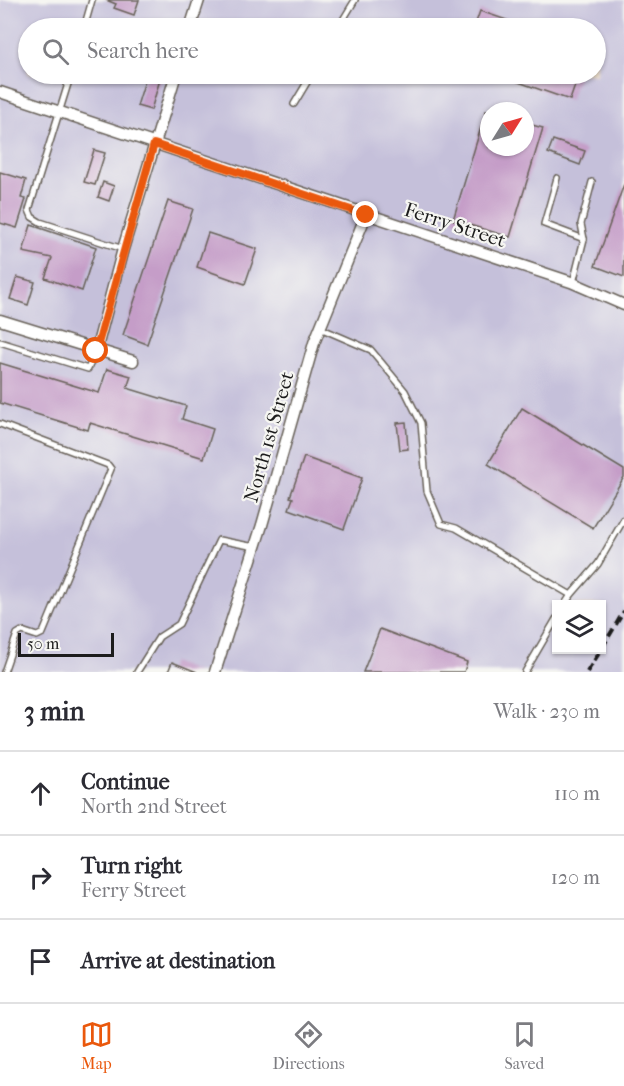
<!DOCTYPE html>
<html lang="en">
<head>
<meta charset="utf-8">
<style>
	:root { --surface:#fff; --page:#f7f7f7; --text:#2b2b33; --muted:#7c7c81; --line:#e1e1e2; --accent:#ea580c }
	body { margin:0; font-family:"IM FELL French Canon",serif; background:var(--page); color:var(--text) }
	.controls { position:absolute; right:18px; bottom:18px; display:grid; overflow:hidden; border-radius:0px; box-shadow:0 2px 4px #0004 }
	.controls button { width:54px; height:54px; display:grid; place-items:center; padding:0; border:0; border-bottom:2px solid var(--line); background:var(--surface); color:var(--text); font:30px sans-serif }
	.compass { position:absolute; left:480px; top:102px; width:54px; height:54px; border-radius:50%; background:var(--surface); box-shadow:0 2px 4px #0004; rotate:53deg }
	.scale { position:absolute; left:18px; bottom:15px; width:96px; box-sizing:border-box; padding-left:6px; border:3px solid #1c1c1c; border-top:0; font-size:16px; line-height:21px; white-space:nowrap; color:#1c1c1c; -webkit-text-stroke:4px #f6f6f2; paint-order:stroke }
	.stop { position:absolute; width:18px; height:18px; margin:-14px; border:4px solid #ea580c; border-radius:50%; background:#fff }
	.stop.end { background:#ea580c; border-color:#fff; box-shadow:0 2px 6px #0008 }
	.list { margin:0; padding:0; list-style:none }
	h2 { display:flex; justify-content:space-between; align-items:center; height:78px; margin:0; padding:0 24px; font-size:26px }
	h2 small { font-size:20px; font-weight:400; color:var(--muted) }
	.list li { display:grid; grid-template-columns:39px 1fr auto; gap:18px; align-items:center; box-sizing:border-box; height:84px; padding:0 24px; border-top:2px solid var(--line) }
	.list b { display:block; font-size:22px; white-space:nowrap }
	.list p { margin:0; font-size:20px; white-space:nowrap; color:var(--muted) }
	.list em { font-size:20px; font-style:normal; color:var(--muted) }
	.icon { flex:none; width:33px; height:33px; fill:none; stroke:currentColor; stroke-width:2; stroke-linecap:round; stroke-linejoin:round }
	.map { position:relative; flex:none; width:624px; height:672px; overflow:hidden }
	.search { position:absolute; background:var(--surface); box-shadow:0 2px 4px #0004; left:18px; right:18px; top:18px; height:66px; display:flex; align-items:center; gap:15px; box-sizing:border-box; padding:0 21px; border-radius:33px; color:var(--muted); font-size:22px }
	.sheet { height:330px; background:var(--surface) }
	nav { display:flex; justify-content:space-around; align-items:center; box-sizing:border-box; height:84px; border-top:2px solid var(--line); background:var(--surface); font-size:16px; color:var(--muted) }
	nav a { display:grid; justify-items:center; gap:3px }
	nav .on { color:var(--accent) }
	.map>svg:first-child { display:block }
	.industrial { fill:#c5c0da; fill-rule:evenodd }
	.building { fill:#c59dc8 }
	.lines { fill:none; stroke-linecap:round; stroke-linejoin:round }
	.lane-casing { stroke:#676158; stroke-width:8 }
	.street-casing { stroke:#676158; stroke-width:13 }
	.lane { stroke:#fff; stroke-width:5 }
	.street { stroke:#fff; stroke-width:10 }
	.rail { stroke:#1c1c1c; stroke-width:4; stroke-dasharray:9 4.5; stroke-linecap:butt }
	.route { stroke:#ea580c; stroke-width:8 }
	.labels { text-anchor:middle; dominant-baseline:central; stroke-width:4.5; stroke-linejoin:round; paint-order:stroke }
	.street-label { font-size:20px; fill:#1c1c1c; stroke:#f6f6f2 }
</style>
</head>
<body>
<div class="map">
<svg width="624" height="672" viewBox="0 0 624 672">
	<rect width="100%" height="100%" fill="#f6f6f2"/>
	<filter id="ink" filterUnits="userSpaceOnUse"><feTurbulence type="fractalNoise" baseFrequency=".0167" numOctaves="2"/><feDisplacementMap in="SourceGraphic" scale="12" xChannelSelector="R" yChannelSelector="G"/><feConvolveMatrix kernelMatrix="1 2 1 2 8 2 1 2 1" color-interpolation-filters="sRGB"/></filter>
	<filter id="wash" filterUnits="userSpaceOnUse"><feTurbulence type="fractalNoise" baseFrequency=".008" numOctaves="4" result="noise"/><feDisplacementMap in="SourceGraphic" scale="24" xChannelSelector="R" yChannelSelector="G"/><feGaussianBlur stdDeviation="1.35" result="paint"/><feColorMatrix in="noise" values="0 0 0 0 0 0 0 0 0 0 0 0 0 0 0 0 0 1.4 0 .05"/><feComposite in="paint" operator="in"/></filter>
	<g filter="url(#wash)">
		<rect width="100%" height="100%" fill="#f2e0c7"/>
		<!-- industrial -->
		<path class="industrial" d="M0,0H624V672H0ZM28,28H596V74H28ZM489,111H525V147H489ZM556,604H602V650H556Z"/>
		<g id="blocks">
			<!-- building -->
			<g class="building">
				<polygon points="106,0 139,0 134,15 114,8 116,4"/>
				<polygon points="480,11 530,28 474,28"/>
				<polygon points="147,74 161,76 151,110 137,106"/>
				<polygon points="502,74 579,74 570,100 501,76"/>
				<polygon points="486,111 489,112 489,147 525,147 525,123 543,128 510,237 453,220"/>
				<polygon points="553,140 585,151 580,165 548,153"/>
				<polygon points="94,150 105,153 95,185 84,182"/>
				<polygon points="0,172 26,180 21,198 26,199 17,228 0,223"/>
				<polygon points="103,182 114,186 109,201 98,197"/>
				<polygon points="624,184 624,277 595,266"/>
				<polygon points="168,201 193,209 147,344 123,335"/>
				<polygon points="31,225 96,247 82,291 45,278 52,258 23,252"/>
				<polygon points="208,233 257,249 245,284 197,267"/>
				<polygon points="17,277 35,282 28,305 10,299"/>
				<polygon points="0,363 99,393 107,369 131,376 127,388 186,406 182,419 213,429 204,458 90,423 88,430 0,403"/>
				<polygon points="522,408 624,470 624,477 593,528 488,464"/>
				<polygon points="406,422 408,449 400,450 397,423"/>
				<polygon points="304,457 362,478 344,529 289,509 293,498 290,497"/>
				<polygon points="380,629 467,662 464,672 363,672"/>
				<polygon points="172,662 197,672 168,672"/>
			</g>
		</g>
	</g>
	<g filter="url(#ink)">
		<use href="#blocks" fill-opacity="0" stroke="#676158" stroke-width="1.5"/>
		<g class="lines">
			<defs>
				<g id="lane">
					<polyline points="84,28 92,0"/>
					<polyline points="338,28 355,0"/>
					<polyline points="71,74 29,210 32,217 40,222 123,249"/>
					<polyline points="294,104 312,74"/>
					<polyline points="557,178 544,224 584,239"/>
					<polyline points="573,283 584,239 581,224 592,182"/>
					<polyline points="320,328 371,350 405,391 421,423 427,491 441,524 456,528 571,595 598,564 624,519"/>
					<polyline points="0,342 88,369 96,351"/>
					<polyline points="0,424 108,465 111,469 43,633 37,636 22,631 17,634 4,672"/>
					<polyline points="565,604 571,595"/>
					<polyline points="137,672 159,637 179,624 219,540 255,547"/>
					<polyline points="525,672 556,619"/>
				</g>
				<g id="street">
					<polyline points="190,28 199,0"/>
					<polyline points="0,92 571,282 624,305"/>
					<polyline points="0,320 133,361"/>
					<polyline points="96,351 123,249 176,74"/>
					<polyline points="215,672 262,525 314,343 366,215"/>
				</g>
			</defs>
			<!-- lane casing -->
			<use href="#lane" class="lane-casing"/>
			<!-- street casing -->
			<use href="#street" class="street-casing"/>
			<!-- lane -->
			<use href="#lane" class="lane"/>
			<!-- street -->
			<use href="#street" class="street"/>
			<!-- rail -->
			<g class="rail">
				<polyline points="602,648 624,611"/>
				<polyline points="587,672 601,650"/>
			</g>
		</g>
	</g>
	<g class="lines" filter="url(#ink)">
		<!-- route -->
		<polyline class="route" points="96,351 154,144 366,215"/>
	</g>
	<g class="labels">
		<!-- street labels -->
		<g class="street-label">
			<text transform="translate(455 225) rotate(18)">Ferry Street</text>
			<text transform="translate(269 437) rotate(-74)">North 1st Street</text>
		</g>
	</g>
</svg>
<div class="controls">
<button><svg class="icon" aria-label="layers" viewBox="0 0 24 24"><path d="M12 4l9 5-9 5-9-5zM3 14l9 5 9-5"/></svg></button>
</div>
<svg class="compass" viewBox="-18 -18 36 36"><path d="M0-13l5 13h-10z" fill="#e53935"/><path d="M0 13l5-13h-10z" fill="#7c7c81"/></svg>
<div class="scale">50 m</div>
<div class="stop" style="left:96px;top:351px"></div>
<div class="stop end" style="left:366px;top:215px"></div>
<div class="search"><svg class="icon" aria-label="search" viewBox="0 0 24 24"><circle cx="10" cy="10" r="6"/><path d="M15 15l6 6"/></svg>Search here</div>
</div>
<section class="sheet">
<h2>3 min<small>Walk · 230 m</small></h2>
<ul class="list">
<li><svg class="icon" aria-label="ahead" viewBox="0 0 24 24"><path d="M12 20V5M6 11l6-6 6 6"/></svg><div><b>Continue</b><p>North 2nd Street</p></div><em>110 m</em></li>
<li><svg class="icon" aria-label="right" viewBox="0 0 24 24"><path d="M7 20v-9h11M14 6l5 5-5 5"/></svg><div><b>Turn right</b><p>Ferry Street</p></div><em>120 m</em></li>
<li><svg class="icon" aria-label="arrive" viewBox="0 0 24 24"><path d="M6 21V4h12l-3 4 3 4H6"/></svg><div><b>Arrive at destination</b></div></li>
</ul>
</section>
<nav>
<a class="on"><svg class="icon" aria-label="map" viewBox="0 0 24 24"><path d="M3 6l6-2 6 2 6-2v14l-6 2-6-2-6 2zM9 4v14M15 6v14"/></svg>Map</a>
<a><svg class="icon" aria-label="directions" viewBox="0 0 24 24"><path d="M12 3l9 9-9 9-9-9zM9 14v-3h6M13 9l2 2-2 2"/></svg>Directions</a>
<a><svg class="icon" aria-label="saved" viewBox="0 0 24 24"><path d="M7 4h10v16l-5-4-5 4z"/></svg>Saved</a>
</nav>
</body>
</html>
